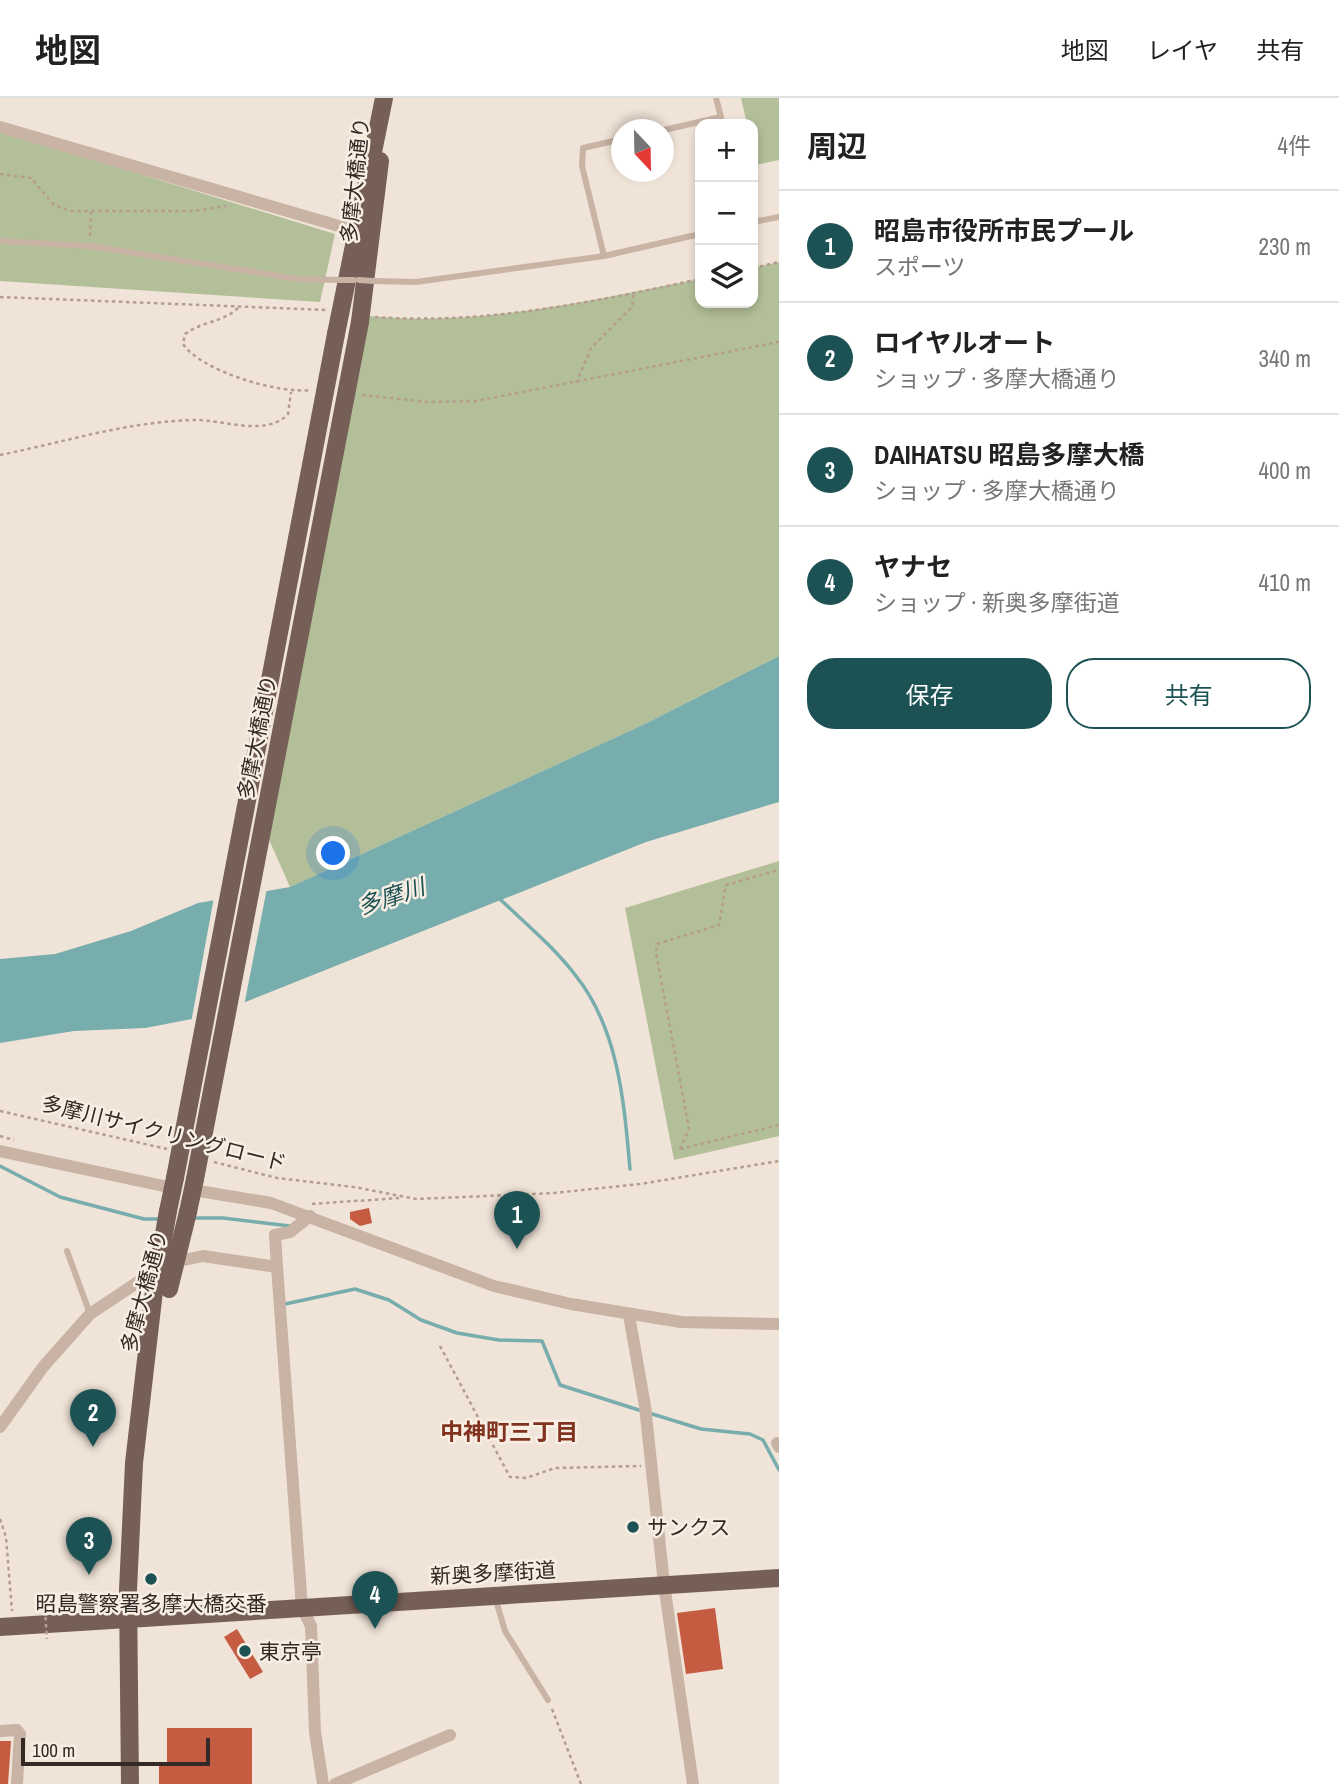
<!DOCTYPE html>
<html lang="ja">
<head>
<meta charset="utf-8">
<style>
	:root { --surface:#fff; --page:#f2f2f2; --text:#222; --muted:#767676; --line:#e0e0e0; --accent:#1c5254 }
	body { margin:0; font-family:"Archivo Narrow","Noto Sans JP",sans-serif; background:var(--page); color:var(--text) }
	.controls { position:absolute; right:21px; top:21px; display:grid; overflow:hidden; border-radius:14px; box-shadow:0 4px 10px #0003 }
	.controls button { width:63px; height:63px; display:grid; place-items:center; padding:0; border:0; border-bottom:2px solid var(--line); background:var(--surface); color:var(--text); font:35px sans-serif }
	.compass { position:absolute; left:611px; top:21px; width:63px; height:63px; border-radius:50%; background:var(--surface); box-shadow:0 4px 10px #0003; rotate:158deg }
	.scale { position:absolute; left:21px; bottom:18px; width:189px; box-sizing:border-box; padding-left:7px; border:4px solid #332925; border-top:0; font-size:19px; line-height:24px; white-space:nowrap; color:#332925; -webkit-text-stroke:5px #f8eee3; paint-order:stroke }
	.you { position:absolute; left:334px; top:756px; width:24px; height:24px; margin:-18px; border:5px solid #fff; border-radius:50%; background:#1a73e8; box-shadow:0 0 0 10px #1a73e833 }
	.badge { display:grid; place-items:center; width:46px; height:46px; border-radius:50%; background:var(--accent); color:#fff; font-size:23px; font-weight:700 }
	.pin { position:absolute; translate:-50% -58px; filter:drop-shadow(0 2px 4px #0008) }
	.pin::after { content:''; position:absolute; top:37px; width:24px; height:21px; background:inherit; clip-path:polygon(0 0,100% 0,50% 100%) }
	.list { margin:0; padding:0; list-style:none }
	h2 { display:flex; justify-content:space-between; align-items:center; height:91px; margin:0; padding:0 28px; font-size:30px }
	h2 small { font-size:23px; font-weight:400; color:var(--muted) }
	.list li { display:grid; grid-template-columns:46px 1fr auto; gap:21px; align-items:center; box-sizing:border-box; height:112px; padding:0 28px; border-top:2px solid var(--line) }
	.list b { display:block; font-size:26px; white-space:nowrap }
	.list p { margin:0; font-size:23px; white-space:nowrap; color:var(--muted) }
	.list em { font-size:23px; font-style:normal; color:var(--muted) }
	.actions { display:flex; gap:14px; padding:21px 28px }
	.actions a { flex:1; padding:16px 0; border:2px solid var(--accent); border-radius:28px; text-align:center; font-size:24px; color:var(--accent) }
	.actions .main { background:var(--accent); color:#fff }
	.icon { flex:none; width:38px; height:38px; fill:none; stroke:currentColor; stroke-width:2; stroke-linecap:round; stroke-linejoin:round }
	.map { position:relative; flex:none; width:779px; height:1686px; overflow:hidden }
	header { display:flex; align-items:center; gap:42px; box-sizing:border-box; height:98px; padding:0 35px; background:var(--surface); border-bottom:2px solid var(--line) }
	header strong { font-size:33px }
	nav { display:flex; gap:38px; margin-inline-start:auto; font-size:24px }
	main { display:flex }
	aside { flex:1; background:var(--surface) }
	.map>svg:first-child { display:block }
	.green { fill:#b3bf98 }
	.water { fill:#77adad }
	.pier { fill:#f0e3d7 }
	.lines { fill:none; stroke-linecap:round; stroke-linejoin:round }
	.stream { stroke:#77adad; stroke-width:3.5 }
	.building { fill:#c55b41 }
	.path { stroke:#b49d8e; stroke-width:2.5; stroke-dasharray:3.5 3.5; stroke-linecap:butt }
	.service { stroke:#c8b3a4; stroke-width:6 }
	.minor { stroke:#c8b3a4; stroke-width:12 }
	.primary { stroke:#755f56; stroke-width:18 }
	.path-bridge { stroke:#b49d8e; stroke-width:2.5; stroke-dasharray:3.5 3.5; stroke-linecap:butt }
	.service-bridge { stroke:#c8b3a4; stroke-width:6 }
	.primary-bridge { stroke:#755f56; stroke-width:18 }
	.poi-dot { fill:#1c5254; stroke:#f8eee3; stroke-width:2.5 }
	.labels { text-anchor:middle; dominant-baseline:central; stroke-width:5; stroke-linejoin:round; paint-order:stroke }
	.street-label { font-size:21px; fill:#332925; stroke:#f8eee3 }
	.poi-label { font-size:21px; fill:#332925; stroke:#f8eee3; text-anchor:start }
	.water-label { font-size:23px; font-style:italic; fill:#1c5254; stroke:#f8eee3 }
	.neighbourhood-label { font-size:23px; font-weight:bold; fill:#813320; stroke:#f8eee3 }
</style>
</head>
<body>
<header>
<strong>地図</strong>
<nav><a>地図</a><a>レイヤ</a><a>共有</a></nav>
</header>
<main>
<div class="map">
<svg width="779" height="1686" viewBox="0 0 779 1686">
	<rect width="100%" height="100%" fill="#f0e3d7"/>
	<!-- green -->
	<g class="green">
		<polygon points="741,0 779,0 779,62 755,67 753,26 747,26"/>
		<polygon points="0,33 335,136 320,204 0,183"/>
		<path d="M779,164V558L645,626L290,789L263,728L361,217C475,231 590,202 700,181V205H753V170Z"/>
		<polygon points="779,763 779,1038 674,1062 625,810"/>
	</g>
	<!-- water -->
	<polygon class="water" points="779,558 779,704 646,744 213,917 145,930 74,933 0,945 0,861 55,856 131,833 198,805 290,789 645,626"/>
	<!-- pier -->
	<polygon class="pier" points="267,790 244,908 214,920 191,925 214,799"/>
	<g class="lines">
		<!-- stream -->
		<g class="stream">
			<path d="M501,802C526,826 555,850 576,878C619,932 624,1005 630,1071"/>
			<polyline points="0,1068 60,1099 144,1121 161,1121"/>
			<polyline points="193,1120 223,1120 290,1128"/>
			<polyline points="285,1206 355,1191 389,1202 421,1222 457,1235 499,1242 542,1243 560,1287 642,1313"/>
			<polyline points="649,1315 701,1331 750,1336 763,1342 779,1372"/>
		</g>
	</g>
	<!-- building -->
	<g class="building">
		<polygon points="369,1110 372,1125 360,1128 350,1121 350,1114"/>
		<polygon points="715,1510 723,1571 686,1576 677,1515"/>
		<polygon points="237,1531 263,1574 250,1581 224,1539"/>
		<polygon points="167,1630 252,1630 252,1686 159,1686 159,1664 167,1664"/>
		<polygon points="0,1643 11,1643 8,1686 0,1686"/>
	</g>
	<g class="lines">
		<!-- path -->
		<g class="path">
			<polyline points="0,76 31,80 53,106 69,113 195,113 226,108"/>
			<polyline points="90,138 91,114"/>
			<polyline points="753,170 779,164"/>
			<polyline points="0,199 327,212"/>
			<path d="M238,210C222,225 202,223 185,236L183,246C201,273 278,296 310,292"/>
			<path d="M375,219C484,227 594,204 700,181"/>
			<polyline points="576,285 591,250 632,209 634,194"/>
			<polyline points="362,297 428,304 476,303 779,244"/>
			<path d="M0,357C65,344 129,323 195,322C224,322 267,339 288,316L291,294"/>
			<polyline points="0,1013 167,1051"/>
			<polyline points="0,1038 14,1042"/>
			<polyline points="680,1051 689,1031 656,855 657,846 719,827 726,787 779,772"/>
			<polyline points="680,1051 779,1027"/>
			<polyline points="214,1064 277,1080 354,1089 416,1101 554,1095 640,1086 779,1063"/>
			<polyline points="312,1106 399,1100"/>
			<polyline points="440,1248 510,1379 526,1380 555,1370 641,1368"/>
			<polyline points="0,1421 6,1439 12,1513"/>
			<polyline points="552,1611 581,1686"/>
		</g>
		<!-- service -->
		<g class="service">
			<polyline points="664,32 721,19 716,0"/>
			<polyline points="622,41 583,50 582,68 604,158 700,136"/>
			<polyline points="753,124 779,119"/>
			<polyline points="0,143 90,148 298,181 339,182"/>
			<polyline points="374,183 416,184 604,158"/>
			<polyline points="67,1153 90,1216"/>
			<polyline points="495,1499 505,1533 548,1602"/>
		</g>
		<!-- minor -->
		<g class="minor">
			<polyline points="0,29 356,133"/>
			<polyline points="0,1053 173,1090"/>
			<polyline points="193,1092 271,1105 494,1188 571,1206 681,1224 779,1226"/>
			<polyline points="277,1169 302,1510 311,1528 315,1634 323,1686"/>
			<polyline points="629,1217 645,1308 664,1486 693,1686"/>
			<polyline points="0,1329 43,1269 90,1216 165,1166 203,1158 277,1169 275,1137 290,1134 310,1118"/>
			<polyline points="777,1345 779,1349"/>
			<polyline points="0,1633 17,1632 20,1636 17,1686"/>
			<polyline points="335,1686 450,1637"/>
		</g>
		<!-- primary -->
		<g class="primary">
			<polyline points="360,224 380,63"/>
			<polyline points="336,236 384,0"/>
			<polyline points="168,1113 175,1080"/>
			<polyline points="188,1114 195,1081"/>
			<polyline points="0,1529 779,1480"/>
			<polyline points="130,1686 128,1492 134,1365 154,1193"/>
		</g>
		<!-- path-bridge -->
		<polyline class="path-bridge" points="45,1512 47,1541"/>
		<!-- service-bridge -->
		<g class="service-bridge">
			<polyline points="339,182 354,182"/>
			<polyline points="359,182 374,183"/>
		</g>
		<!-- primary-bridge -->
		<g class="primary-bridge">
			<polyline points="175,1080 336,236"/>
			<polyline points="195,1081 360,224"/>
			<polyline points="169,1191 188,1114"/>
			<polyline points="154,1193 168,1113"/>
		</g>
	</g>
	<!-- markers -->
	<g class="poi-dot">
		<circle cx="633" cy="1429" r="7"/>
		<circle cx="151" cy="1481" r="7"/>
		<circle cx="245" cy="1553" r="7"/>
	</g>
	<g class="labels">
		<!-- street labels -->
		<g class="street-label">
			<text transform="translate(355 82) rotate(-84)">多摩大橋通り</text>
			<text transform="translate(257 639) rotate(-79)">多摩大橋通り</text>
			<text transform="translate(164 1035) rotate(14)">多摩川サイクリングロード</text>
			<text transform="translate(144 1193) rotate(-75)">多摩大橋通り</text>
			<text transform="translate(493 1475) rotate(-3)">新奥多摩街道</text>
		</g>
		<!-- poi labels -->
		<g class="poi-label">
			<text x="647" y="1429">サンクス</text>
			<text x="151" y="1505" text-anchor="middle">昭島警察署多摩大橋交番</text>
			<text x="259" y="1553">東京亭</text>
		</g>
		<!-- water labels -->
		<g class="water-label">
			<text transform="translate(391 798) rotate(-18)">多摩川</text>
		</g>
		<!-- neighbourhood labels -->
		<g class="neighbourhood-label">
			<text x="509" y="1333">中神町三丁目</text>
		</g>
	</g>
</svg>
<div class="controls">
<button>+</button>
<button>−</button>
<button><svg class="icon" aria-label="layers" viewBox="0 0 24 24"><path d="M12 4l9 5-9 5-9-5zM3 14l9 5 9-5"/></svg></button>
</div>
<svg class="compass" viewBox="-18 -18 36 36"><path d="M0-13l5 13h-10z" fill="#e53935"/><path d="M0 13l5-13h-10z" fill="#767676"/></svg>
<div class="scale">100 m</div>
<div class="you"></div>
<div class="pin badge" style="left:517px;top:1151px">1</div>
<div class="pin badge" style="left:93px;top:1349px">2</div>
<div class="pin badge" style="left:89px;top:1477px">3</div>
<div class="pin badge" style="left:375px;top:1531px">4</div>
</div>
<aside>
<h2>周辺<small>4件</small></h2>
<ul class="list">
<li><span class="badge">1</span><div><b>昭島市役所市民プール</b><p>スポーツ</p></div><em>230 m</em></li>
<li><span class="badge">2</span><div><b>ロイヤルオート</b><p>ショップ · 多摩大橋通り</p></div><em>340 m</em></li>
<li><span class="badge">3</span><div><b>DAIHATSU 昭島多摩大橋</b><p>ショップ · 多摩大橋通り</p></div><em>400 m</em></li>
<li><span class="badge">4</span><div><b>ヤナセ</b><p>ショップ · 新奥多摩街道</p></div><em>410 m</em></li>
</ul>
<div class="actions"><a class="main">保存</a><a>共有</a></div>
</aside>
</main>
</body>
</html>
